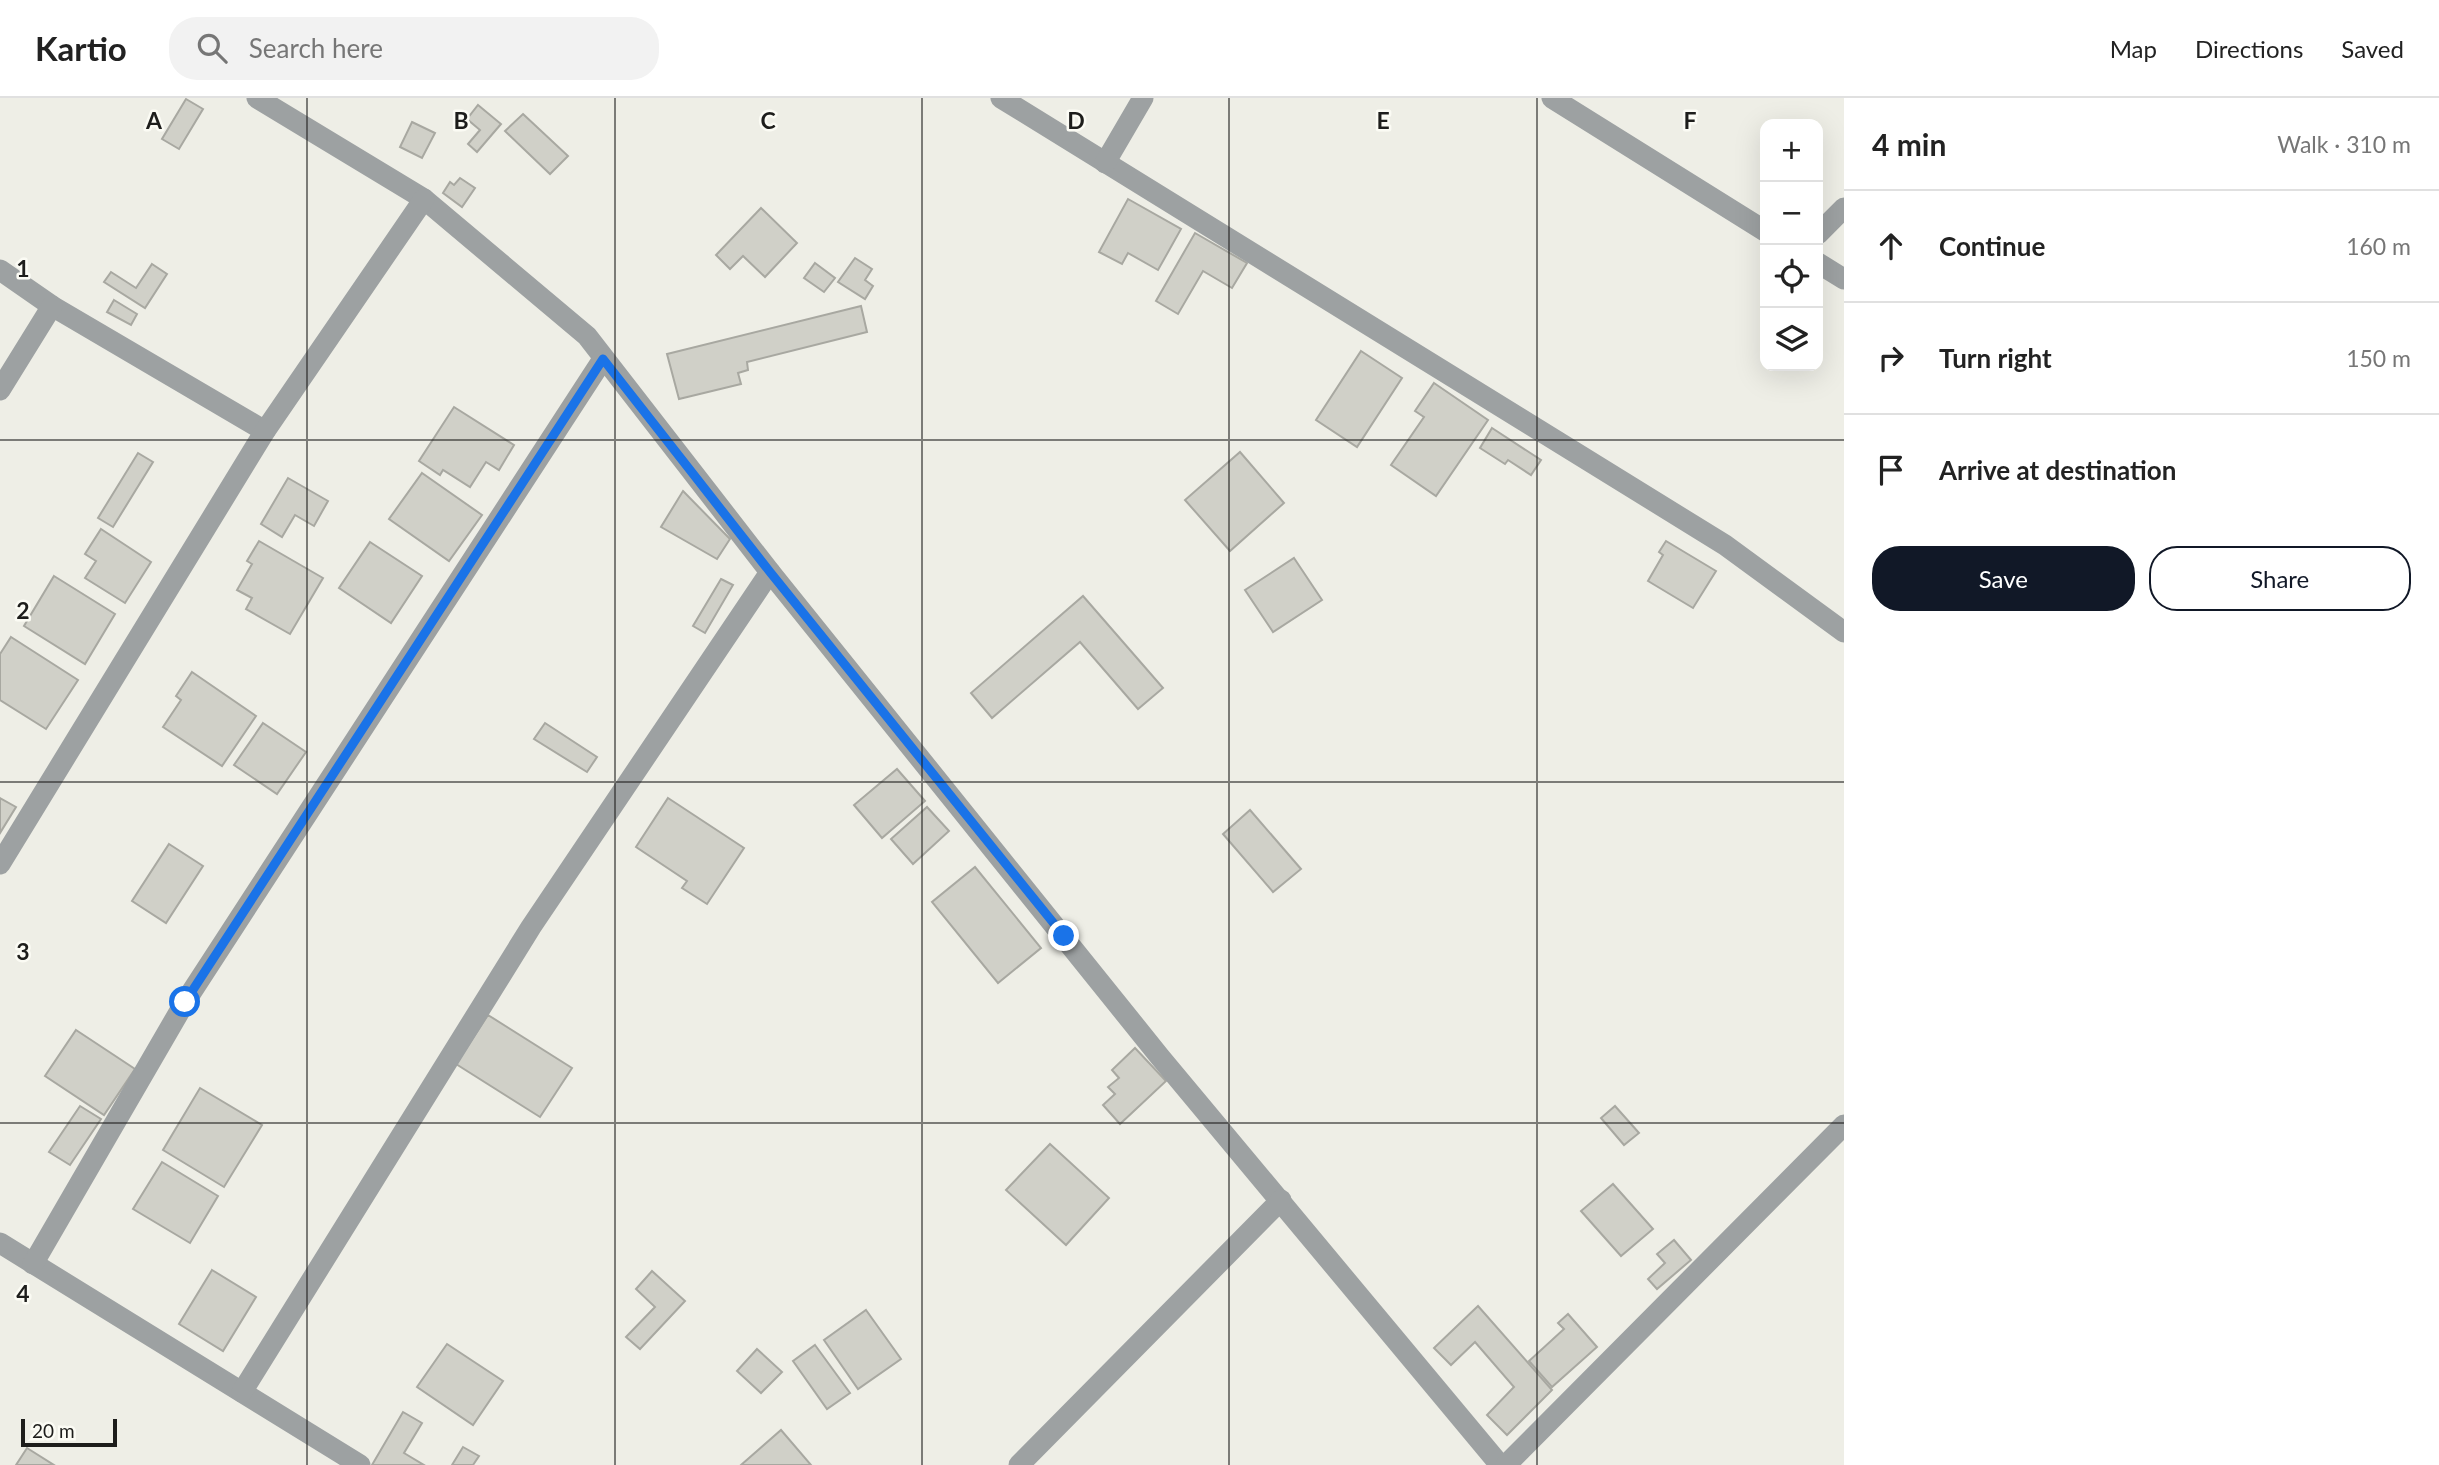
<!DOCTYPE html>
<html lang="en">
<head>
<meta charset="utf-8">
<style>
	:root { --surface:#fff; --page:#f2f2f2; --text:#222; --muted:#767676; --line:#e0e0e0; --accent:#111827 }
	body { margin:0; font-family:Lato,sans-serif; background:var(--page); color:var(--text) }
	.controls { position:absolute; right:21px; top:21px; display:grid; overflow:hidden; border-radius:14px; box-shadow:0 7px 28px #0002 }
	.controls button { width:63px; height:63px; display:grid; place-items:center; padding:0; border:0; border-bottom:2px solid var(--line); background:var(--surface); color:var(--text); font:35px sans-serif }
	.scale { position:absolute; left:21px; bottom:18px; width:96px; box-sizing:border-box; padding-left:7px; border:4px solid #1d1d1b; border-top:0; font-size:19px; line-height:24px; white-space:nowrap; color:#1d1d1b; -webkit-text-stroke:5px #fbfbf4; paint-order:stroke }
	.stop { position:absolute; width:21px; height:21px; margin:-16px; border:5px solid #1a73e8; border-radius:50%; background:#fff }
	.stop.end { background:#1a73e8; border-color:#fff; box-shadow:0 2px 7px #0008 }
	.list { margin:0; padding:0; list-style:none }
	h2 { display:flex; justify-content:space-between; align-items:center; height:91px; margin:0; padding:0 28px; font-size:30px }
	h2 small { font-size:23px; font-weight:400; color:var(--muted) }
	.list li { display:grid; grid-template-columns:46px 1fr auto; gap:21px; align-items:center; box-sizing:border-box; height:112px; padding:0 28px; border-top:2px solid var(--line) }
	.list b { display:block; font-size:26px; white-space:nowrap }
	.list em { font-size:23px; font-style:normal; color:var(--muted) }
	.actions { display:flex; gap:14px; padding:21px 28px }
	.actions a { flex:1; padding:16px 0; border:2px solid var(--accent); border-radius:28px; text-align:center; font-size:24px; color:var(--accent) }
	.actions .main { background:var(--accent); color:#fff }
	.icon { flex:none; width:38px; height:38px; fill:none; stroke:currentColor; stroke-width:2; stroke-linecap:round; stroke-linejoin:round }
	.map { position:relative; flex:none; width:1844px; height:1367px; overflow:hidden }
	header { display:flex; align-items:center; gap:42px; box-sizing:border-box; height:98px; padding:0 35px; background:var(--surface); border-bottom:2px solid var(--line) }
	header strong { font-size:33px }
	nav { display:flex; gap:38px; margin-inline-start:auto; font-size:24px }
	.search { width:490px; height:63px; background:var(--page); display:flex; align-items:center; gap:18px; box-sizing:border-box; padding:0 24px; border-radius:28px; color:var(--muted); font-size:26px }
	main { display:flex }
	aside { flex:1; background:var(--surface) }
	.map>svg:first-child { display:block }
	.building { fill:#d0d0c8; stroke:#a8a8a1; stroke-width:2 }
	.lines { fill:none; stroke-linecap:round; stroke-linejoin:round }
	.street { stroke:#9da1a2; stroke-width:21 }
	.route { stroke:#1a73e8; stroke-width:9 }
	.grid { fill:none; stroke:#1d1d1b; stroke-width:2; stroke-opacity:0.55 }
	.grid-label { font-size:23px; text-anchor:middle; font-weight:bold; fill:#1d1d1b; stroke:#fbfbf4; stroke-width:5; stroke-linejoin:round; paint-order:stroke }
</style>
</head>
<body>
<header>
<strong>Kartio</strong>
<div class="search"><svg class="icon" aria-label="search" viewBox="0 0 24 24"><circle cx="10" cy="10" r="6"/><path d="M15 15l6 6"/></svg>Search here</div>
<nav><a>Map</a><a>Directions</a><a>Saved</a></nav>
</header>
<main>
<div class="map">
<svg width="1844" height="1367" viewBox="0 0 1844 1367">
	<rect width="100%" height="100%" fill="#eeeee6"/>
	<!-- building -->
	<g class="building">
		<polygon points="186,1 203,11 179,51 162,41"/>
		<polygon points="478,7 501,26 477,54 468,46 480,32 467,21"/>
		<polygon points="523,16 568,58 550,76 505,33"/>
		<polygon points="412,24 435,35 422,60 400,49"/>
		<polygon points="460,80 475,90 462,109 443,95 450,84 454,87"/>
		<polygon points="1128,101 1181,131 1158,172 1128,155 1122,166 1099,154"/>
		<polygon points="761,110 797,145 765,179 743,158 730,171 716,157"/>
		<polygon points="1195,135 1247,165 1232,190 1203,173 1178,216 1156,203"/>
		<polygon points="855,160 872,171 865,182 873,188 865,201 838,184"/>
		<polygon points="815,165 835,180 824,194 804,180"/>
		<polygon points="152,166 167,176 145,210 104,184 111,174 136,190"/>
		<polygon points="114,202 137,216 131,227 107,214"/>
		<polygon points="861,208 867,234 747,264 748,272 738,275 741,286 679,301 667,256"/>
		<polygon points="1361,253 1402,280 1357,349 1316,322"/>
		<polygon points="1434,285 1488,322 1436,398 1391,367 1424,319 1415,313"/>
		<polygon points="454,309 514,347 499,372 486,364 470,389 443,372 440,377 419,363"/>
		<polygon points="1492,330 1541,362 1531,377 1508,362 1505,366 1480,350"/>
		<polygon points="1240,354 1284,405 1230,453 1185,402"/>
		<polygon points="138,355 153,364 113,429 98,420"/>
		<polygon points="422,375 482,417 449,463 389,421"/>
		<polygon points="288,380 328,403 314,428 295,417 282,439 261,426"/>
		<polygon points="683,393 730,441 717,461 661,429"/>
		<polygon points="101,431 151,464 125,505 85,480 96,463 85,456"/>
		<polygon points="259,443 323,480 290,536 246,511 252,500 237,492 252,466 247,463"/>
		<polygon points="1666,443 1716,473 1693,510 1648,483 1663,457 1659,454"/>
		<polygon points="370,444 422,478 391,525 339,490"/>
		<polygon points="1294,460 1322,502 1273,534 1245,492"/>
		<polygon points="54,478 115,516 85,566 24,528"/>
		<polygon points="721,481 733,487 705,535 693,528"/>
		<polygon points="1083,498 1163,590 1138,611 1080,544 992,620 971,595"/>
		<polygon points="11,539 78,582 46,631 0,602 0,556"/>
		<polygon points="192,574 256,618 222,668 163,629 181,602 176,598"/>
		<polygon points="263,625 306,654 277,696 234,667"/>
		<polygon points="545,625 597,659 587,674 534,641"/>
		<polygon points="897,671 925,703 882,740 854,707"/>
		<polygon points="0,700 16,709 0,735"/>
		<polygon points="668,700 744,750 707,806 682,790 687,783 636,749"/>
		<polygon points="927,709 949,733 913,766 891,741"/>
		<polygon points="1250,712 1301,771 1273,794 1223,736"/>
		<polygon points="169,746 203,768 166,825 132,803"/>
		<polygon points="975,769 1041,850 998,885 932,804"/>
		<polygon points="488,917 572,970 540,1019 456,966"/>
		<polygon points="76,932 135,971 104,1017 45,978"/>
		<polygon points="1135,950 1166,983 1120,1026 1103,1007 1115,996 1108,989 1119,980 1112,972"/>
		<polygon points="200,990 262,1027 224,1089 163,1052"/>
		<polygon points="80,1008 101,1021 70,1067 49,1054"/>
		<polygon points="1615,1008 1639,1035 1624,1047 1601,1020"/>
		<polygon points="1050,1046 1109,1100 1066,1147 1006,1092"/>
		<polygon points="162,1064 218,1098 190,1145 133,1111"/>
		<polygon points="1613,1086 1653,1131 1621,1158 1581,1113"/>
		<polygon points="1674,1142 1691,1162 1657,1191 1648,1181 1665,1165 1657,1156"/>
		<polygon points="212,1172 256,1199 223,1253 179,1226"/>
		<polygon points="652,1173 685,1203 640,1251 626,1239 655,1209 636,1191"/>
		<polygon points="1478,1208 1552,1292 1507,1337 1487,1317 1514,1289 1475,1244 1451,1267 1434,1250"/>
		<polygon points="866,1212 901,1261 858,1291 824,1242"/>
		<polygon points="1568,1216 1597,1249 1552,1289 1529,1263 1564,1231 1558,1225"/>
		<polygon points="447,1246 503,1283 473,1327 417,1289"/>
		<polygon points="815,1247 850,1295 827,1311 793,1263"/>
		<polygon points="757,1251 782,1274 761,1295 737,1273"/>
		<polygon points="403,1314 422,1325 404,1355 424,1367 372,1367"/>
		<polygon points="781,1332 811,1367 741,1367"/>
		<polygon points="463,1349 479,1358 473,1367 452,1367"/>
		<polygon points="27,1350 54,1367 16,1367"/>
	</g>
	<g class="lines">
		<!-- street -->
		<g class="street">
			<polyline points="257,0 424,101 587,238 770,474 1160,959 1500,1367"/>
			<polyline points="1001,0 1725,447 1844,534"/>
			<polyline points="1552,0 1765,133"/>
			<polyline points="1105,65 1143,0"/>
			<polyline points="1818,136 1844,110"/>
			<polyline points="1818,165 1844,181"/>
			<polyline points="0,172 52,208 265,333"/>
			<polyline points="0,292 52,208"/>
			<polyline points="0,766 265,333 424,101"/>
			<polyline points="0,1145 360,1367"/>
			<polyline points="33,1166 185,904 603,261"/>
			<polyline points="242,1294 531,829 770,474"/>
			<polyline points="1019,1367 1281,1102"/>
			<polyline points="1506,1367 1844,1027"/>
		</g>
	</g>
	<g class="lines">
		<!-- route -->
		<polyline class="route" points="185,904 603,261 770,474 1064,838"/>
	</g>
	<!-- grid -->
	<path class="grid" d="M307,0V1367M615,0V1367M922,0V1367M1229,0V1367M1537,0V1367M0,342H1844M0,684H1844M0,1025H1844"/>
	<g class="grid-label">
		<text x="154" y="31">A</text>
		<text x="461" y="31">B</text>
		<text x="768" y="31">C</text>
		<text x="1076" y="31">D</text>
		<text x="1383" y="31">E</text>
		<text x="1690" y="31">F</text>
		<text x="23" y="179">1</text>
		<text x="23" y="521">2</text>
		<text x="23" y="862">3</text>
		<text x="23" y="1204">4</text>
	</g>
</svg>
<div class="controls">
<button>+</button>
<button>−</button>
<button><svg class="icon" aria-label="locate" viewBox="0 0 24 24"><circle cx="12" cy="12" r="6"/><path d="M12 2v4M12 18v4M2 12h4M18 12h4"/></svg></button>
<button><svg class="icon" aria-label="layers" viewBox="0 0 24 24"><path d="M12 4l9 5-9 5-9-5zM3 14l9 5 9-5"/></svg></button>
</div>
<div class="scale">20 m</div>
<div class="stop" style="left:185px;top:904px"></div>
<div class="stop end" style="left:1064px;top:838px"></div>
</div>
<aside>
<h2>4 min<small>Walk · 310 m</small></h2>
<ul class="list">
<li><svg class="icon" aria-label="ahead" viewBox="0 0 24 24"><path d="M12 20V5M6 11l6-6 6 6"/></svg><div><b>Continue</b></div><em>160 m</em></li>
<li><svg class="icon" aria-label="right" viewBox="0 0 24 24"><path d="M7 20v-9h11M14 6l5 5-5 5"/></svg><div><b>Turn right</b></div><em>150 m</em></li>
<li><svg class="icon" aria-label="arrive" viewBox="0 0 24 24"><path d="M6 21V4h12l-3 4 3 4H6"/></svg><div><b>Arrive at destination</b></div></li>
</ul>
<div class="actions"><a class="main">Save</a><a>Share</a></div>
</aside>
</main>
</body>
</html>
